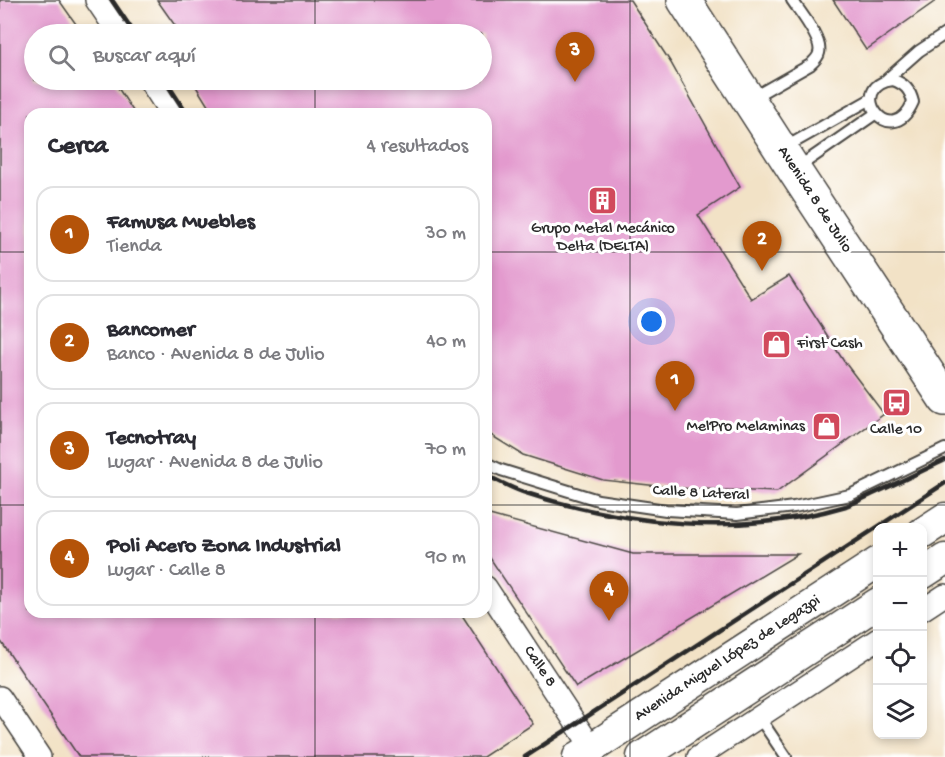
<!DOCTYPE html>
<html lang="es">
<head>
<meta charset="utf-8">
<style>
	:root { --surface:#fff; --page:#f2f2f3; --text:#2b2b33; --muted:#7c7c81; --line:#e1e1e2; --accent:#b45309 }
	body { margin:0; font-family:"Gochi Hand",sans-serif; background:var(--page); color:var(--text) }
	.controls { position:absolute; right:18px; bottom:18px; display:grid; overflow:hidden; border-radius:12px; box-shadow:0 3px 9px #0003 }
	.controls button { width:54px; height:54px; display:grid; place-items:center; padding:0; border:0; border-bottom:2px solid var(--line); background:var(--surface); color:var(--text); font:30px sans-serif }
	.you { position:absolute; left:652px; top:322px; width:21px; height:21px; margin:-15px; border:4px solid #fff; border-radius:50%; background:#1a73e8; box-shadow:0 0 0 9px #1a73e833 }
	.badge { display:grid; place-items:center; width:39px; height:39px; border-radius:50%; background:var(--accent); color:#fff; font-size:20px; font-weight:700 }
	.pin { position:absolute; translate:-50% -50px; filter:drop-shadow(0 2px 3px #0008) }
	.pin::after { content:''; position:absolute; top:32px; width:21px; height:18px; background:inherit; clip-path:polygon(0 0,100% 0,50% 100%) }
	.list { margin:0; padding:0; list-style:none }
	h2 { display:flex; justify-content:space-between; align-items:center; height:78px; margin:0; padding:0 24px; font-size:26px }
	h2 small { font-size:20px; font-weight:400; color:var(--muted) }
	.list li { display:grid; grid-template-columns:39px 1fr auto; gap:18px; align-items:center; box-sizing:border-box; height:96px; margin:0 12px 12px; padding:0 12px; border:2px solid var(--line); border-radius:18px }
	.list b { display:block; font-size:22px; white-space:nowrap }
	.list p { margin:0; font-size:20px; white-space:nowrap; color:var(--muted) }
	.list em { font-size:20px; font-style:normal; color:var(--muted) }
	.icon { flex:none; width:33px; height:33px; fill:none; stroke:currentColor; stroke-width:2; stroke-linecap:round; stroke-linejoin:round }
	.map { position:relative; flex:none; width:945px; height:757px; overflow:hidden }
	.search { position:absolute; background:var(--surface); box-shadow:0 3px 9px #0003; left:24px; top:24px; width:468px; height:66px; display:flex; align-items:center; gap:15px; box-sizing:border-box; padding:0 21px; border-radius:33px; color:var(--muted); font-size:22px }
	.panel { position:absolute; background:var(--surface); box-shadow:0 3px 9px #0003; left:24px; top:108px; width:468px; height:510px; border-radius:18px }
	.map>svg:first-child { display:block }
	.building { fill:#e39ace }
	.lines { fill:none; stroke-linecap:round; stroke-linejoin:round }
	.service-casing { stroke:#494642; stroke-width:14 }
	.minor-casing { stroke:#494642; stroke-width:24 }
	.secondary-casing { stroke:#494642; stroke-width:33 }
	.primary-casing { stroke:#494642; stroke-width:36 }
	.service { stroke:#fff; stroke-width:10 }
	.minor { stroke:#fff; stroke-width:21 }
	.secondary { stroke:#fff; stroke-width:30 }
	.primary { stroke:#fff; stroke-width:33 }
	.rail { stroke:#2b2b2b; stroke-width:4.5 }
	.grid { fill:none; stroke:#2b2b2b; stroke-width:1.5; stroke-opacity:0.55 }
	.labels { text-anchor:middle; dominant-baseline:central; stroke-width:6; stroke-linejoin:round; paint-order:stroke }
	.street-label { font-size:16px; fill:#2b2b2b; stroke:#fff }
	.poi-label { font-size:16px; fill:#2b2b2b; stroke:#fff }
</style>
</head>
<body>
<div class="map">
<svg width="945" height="757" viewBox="0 0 945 757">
	<rect width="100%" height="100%" fill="#fff"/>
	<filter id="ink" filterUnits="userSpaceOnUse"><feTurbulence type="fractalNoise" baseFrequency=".0167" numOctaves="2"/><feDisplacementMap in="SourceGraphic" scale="12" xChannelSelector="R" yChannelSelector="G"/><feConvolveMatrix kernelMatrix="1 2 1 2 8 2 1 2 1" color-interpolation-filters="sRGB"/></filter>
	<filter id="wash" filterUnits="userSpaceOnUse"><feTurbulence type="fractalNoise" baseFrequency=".008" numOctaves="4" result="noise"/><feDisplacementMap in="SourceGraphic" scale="24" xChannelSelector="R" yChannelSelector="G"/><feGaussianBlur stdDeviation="1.35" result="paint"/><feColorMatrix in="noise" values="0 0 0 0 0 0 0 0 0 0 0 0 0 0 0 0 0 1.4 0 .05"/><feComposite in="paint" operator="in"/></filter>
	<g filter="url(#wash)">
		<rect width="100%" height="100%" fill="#f2e2c6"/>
		<g id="blocks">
			<!-- building -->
			<g class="building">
				<polygon points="0,0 59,0 83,34 34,34 34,80 113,80 135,114 30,114 30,612 460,612 533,724 483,757 79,757 0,640"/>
				<polygon points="157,0 630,0 671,63 740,187 698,215 751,299 789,276 843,360 884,414 777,492 677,488 603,480 523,455 486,432 486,114 213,114 192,80 482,80 482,34 181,34"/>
				<polygon points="833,0 937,0 866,50"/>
				<polygon points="486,514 633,554 798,554 576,687 486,552"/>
			</g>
		</g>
	</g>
	<g filter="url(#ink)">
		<use href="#blocks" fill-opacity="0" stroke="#494642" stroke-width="1.5"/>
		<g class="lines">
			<defs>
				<g id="service">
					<path d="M893,80C905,84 910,90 913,102C890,154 844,86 893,80Z"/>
					<polyline points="885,81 919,51 945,34"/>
					<path d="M752,98L810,65C813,62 818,58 819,53C823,40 800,12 792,0"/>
					<polyline points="784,148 871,99"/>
					<polyline points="797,168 875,114"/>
					<polyline points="486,463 501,470 598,500 666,510 737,514 794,507 850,495 945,449"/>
					<polyline points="759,717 786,757"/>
				</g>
				<g id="minor">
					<polyline points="96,0 119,34"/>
					<polyline points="149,80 171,114"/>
					<polyline points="486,587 592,748"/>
					<polyline points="922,610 945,595"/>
					<polyline points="0,697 40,757"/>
					<polyline points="698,757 878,639"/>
				</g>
				<g id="secondary">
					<polyline points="922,533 945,518"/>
					<polyline points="922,574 945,559"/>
					<polyline points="578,757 878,562"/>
					<polyline points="642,757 878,603"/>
				</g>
				<polyline id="primary" points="684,0 794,170 945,399"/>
			</defs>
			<!-- service casing -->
			<use href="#service" class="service-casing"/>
			<!-- minor casing -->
			<use href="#minor" class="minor-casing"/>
			<!-- secondary casing -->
			<use href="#secondary" class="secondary-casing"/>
			<!-- primary casing -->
			<use href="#primary" class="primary-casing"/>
			<!-- service -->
			<use href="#service" class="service"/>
			<!-- minor -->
			<use href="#minor" class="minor"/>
			<!-- secondary -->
			<use href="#secondary" class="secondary"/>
			<!-- primary -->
			<use href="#primary" class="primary"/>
			<!-- rail -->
			<g class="rail">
				<polyline points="112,0 135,34"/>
				<polyline points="165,80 187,114"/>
				<path d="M486,475C498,481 511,488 523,492C626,526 742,537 846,506C854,503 863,499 871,495C896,484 920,472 945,460"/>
				<polyline points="525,757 945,483"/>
			</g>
		</g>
	</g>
	<!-- grid -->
	<path class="grid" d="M315,0V34M630,0V757M315,80V114M0,252H30M486,252H945M0,505H30M486,505H945M315,612V757"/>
	<!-- icons -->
	<defs>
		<symbol id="building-square" viewBox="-11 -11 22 22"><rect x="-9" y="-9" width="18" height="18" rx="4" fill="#d1495b" stroke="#fff"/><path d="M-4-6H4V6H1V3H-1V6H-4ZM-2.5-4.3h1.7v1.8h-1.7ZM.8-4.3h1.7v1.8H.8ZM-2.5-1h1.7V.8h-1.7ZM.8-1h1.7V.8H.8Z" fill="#fff"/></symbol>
		<symbol id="shop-square" viewBox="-11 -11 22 22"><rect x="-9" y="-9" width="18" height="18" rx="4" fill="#d1495b" stroke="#fff"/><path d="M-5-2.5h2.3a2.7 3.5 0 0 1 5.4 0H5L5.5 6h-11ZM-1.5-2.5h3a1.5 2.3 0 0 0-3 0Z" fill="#fff"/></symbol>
		<symbol id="bus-square" viewBox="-11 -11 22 22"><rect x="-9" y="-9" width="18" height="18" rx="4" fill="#d1495b" stroke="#fff"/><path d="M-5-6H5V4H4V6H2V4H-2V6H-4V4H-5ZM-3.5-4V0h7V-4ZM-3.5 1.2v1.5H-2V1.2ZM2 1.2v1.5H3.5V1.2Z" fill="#fff"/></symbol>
	</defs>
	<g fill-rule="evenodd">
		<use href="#building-square" x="586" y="184" width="33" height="33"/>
		<use href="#shop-square" x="760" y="328" width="33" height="33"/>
		<use href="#bus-square" x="880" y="386" width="33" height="33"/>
		<use href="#shop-square" x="810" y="410" width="33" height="33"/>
	</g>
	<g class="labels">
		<!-- street labels -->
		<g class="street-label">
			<text transform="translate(814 200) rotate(57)">Avenida 8 de Julio</text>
			<text transform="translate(701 494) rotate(3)">Calle 8 Lateral</text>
			<text transform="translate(728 659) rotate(-33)">Avenida Miguel López de Legazpi</text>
			<text transform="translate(539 667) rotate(56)">Calle 8</text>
		</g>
		<!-- poi labels -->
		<g class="poi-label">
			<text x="603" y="229">Grupo Metal Mecánico<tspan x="603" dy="18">Delta (DELTA)</tspan></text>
			<text x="797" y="344" text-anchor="start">First Cash</text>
			<text x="805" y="427" text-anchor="end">MelPro Melaminas</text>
			<text x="896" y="430">Calle 10</text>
		</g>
	</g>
</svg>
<div class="controls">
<button>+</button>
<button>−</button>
<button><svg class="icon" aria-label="locate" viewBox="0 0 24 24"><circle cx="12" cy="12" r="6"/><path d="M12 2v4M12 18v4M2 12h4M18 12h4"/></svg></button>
<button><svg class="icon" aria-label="layers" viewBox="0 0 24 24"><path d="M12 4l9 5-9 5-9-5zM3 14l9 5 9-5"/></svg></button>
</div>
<div class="you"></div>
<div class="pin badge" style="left:675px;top:411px">1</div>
<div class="pin badge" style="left:762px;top:271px">2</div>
<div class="pin badge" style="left:575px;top:82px">3</div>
<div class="pin badge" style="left:609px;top:621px">4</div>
<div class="search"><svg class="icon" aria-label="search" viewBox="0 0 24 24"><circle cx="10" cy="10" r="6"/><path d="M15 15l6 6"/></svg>Buscar aquí</div>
<section class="panel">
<h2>Cerca<small>4 resultados</small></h2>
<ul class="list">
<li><span class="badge">1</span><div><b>Famusa Muebles</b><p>Tienda</p></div><em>30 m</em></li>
<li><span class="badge">2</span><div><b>Bancomer</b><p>Banco · Avenida 8 de Julio</p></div><em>40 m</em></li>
<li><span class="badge">3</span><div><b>Tecnotray</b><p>Lugar · Avenida 8 de Julio</p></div><em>70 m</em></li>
<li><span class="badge">4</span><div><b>Poli Acero Zona Industrial</b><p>Lugar · Calle 8</p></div><em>90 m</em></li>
</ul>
</section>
</div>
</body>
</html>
